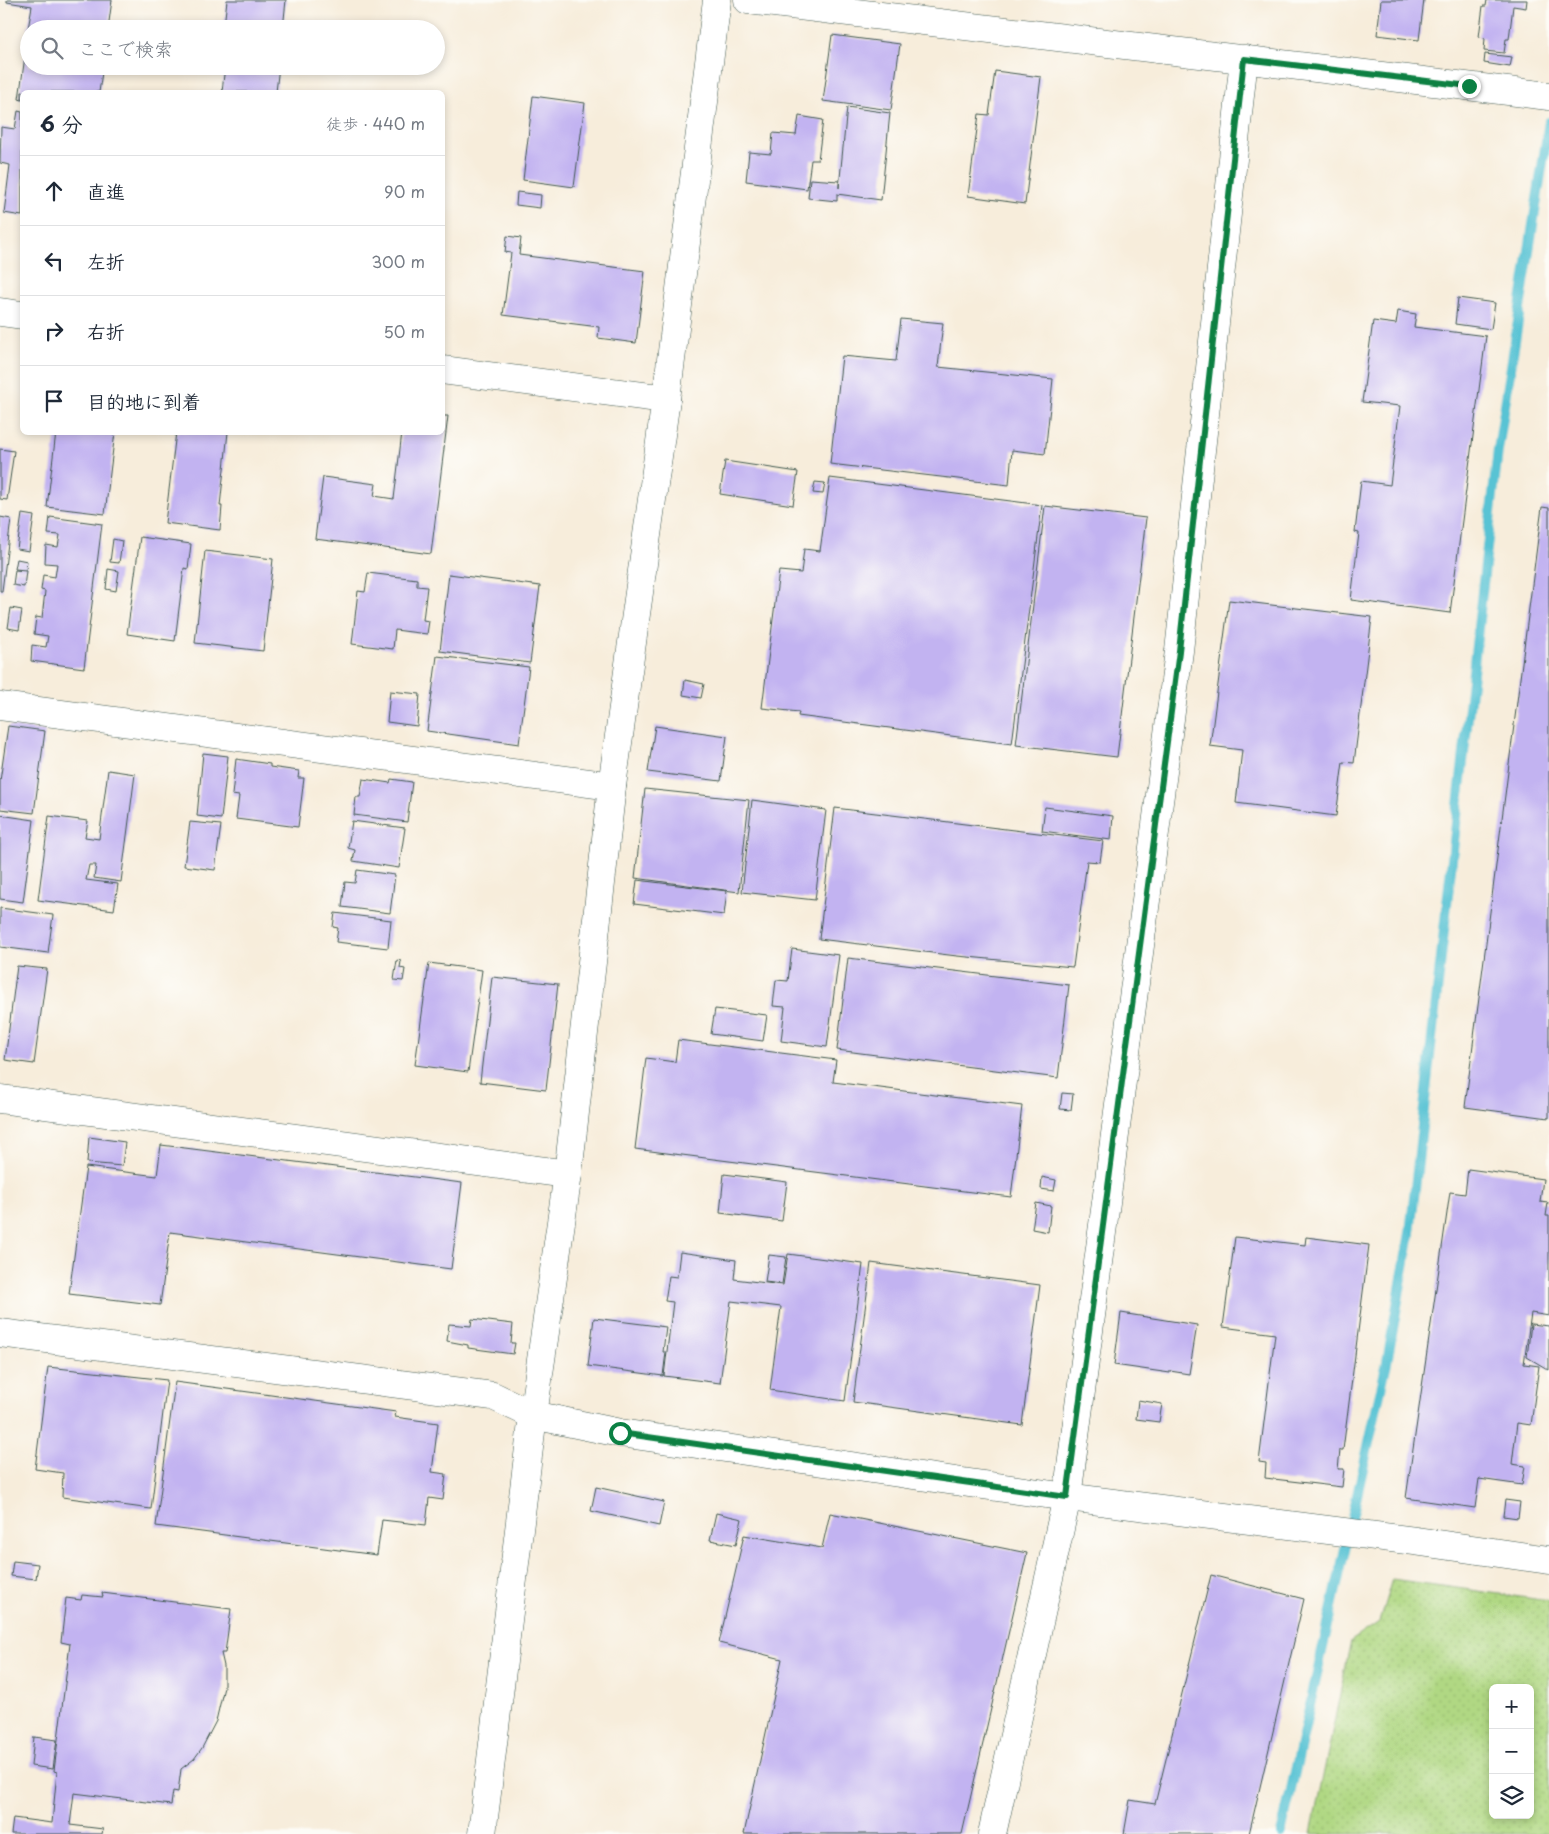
<!DOCTYPE html>
<html lang="ja">
<head>
<meta charset="utf-8">
<style>
	:root { --surface:#fff; --page:#f2f2f3; --text:#1f2937; --muted:#747a83; --line:#e0e1e3 }
	body { margin:0; font-family:"Playpen Sans","Klee One",sans-serif; background:var(--page); color:var(--text) }
	.controls { position:absolute; right:15px; bottom:15px; display:grid; overflow:hidden; border-radius:8px; box-shadow:0 2px 8px #0003 }
	.controls button { width:45px; height:45px; display:grid; place-items:center; padding:0; border:0; border-bottom:1px solid var(--line); background:var(--surface); color:var(--text); font:25px sans-serif }
	.stop { position:absolute; width:15px; height:15px; margin:-11px; border:4px solid #0b8043; border-radius:50%; background:#fff }
	.stop.end { background:#0b8043; border-color:#fff; box-shadow:0 1px 5px #0008 }
	.list { margin:0; padding:0; list-style:none }
	h2 { display:flex; justify-content:space-between; align-items:center; height:65px; margin:0; padding:0 20px; font-size:21px }
	h2 small { font-size:16px; font-weight:400; color:var(--muted) }
	.list li { display:grid; grid-template-columns:32px 1fr auto; gap:15px; align-items:center; box-sizing:border-box; height:70px; padding:0 20px; border-top:1px solid var(--line) }
	.list b { display:block; font-size:19px; white-space:nowrap }
	.list em { font-size:16px; font-style:normal; color:var(--muted) }
	.icon { flex:none; width:28px; height:28px; fill:none; stroke:currentColor; stroke-width:2; stroke-linecap:round; stroke-linejoin:round }
	.map { position:relative; flex:none; width:1549px; height:1834px; overflow:hidden }
	.search { position:absolute; background:var(--surface); box-shadow:0 2px 8px #0003; left:20px; top:20px; width:425px; height:55px; display:flex; align-items:center; gap:12px; box-sizing:border-box; padding:0 18px; border-radius:28px; color:var(--muted); font-size:19px }
	.panel { position:absolute; background:var(--surface); box-shadow:0 2px 8px #0003; left:20px; top:90px; width:425px; height:345px; border-radius:8px }
	.map>svg:first-child { display:block }
	.park { fill:url(#park-dots); stroke:#688a5c; fill-rule:evenodd }
	.lines { fill:none; stroke-linecap:round; stroke-linejoin:round }
	.stream { stroke:#59c3d4; stroke-width:10 }
	.building { fill:#c2b3f1 }
	.minor-casing { stroke:#3f574d; stroke-width:29 }
	.tertiary-casing { stroke:#3f574d; stroke-width:29 }
	.minor { stroke:#fff; stroke-width:28 }
	.tertiary { stroke:#fff; stroke-width:28 }
	.route { stroke:#0b8043; stroke-width:6 }
</style>
</head>
<body>
<div class="map">
<svg width="1549" height="1834" viewBox="0 0 1549 1834">
	<defs>
		<pattern id="park-dots" width="8" height="8" patternUnits="userSpaceOnUse" patternTransform="scale(1.25)"><rect width="8" height="8" fill="#b0d883"/><path d="M2 2h.1M6 6h.1" fill="none" stroke="#97ba72" stroke-width="1.8" stroke-linecap="round"/></pattern>
	</defs>
	<rect width="100%" height="100%" fill="#fdfcf7"/>
	<filter id="ink" filterUnits="userSpaceOnUse"><feTurbulence type="fractalNoise" baseFrequency=".02" numOctaves="2"/><feDisplacementMap in="SourceGraphic" scale="10" xChannelSelector="R" yChannelSelector="G"/><feConvolveMatrix kernelMatrix="1 2 1 2 8 2 1 2 1" color-interpolation-filters="sRGB"/></filter>
	<filter id="wash" filterUnits="userSpaceOnUse"><feTurbulence type="fractalNoise" baseFrequency=".0096" numOctaves="4" result="noise"/><feDisplacementMap in="SourceGraphic" scale="20" xChannelSelector="R" yChannelSelector="G"/><feGaussianBlur stdDeviation="1.12" result="paint"/><feColorMatrix in="noise" values="0 0 0 0 0 0 0 0 0 0 0 0 0 0 0 0 0 1.4 0 .05"/><feComposite in="paint" operator="in"/></filter>
	<g filter="url(#wash)">
		<rect width="100%" height="100%" fill="#f7eddb"/>
		<!-- park -->
		<path class="park" d="M1392,1579L1549,1601V1834H1311L1351,1641L1379,1622ZM1493,1688H1530V1815H1493Z"/>
		<g class="lines">
			<!-- stream -->
			<polyline class="stream" points="1281,1834 1387,1362 1410,1233 1498,450 1549,122"/>
		</g>
		<g id="blocks">
			<!-- building -->
			<g class="building">
				<polygon points="7,0 112,0 108,29 28,29 32,6 7,2"/>
				<polygon points="227,0 286,0 283,29 192,29 193,23 224,26"/>
				<polygon points="1381,0 1424,0 1419,40 1377,35"/>
				<polygon points="1487,0 1527,0 1526,8 1513,6 1509,39 1506,39 1504,53 1484,51 1485,38 1479,37 1483,6 1486,6"/>
				<polygon points="28,35 29,66 103,66 99,92 22,92 22,100 19,99"/>
				<polygon points="832,35 900,44 891,110 823,101"/>
				<polygon points="1485,54 1512,57 1510,67 1484,63"/>
				<polygon points="225,66 279,66 276,92 222,92"/>
				<polygon points="995,71 1041,77 1025,204 968,196 979,114 989,115"/>
				<polygon points="533,96 585,103 574,187 523,180"/>
				<polygon points="847,107 890,113 881,200 837,194 837,201 808,198 810,179 839,181 839,188"/>
				<polygon points="18,111 22,112 22,216 4,213 10,165 0,163 1,127 15,129"/>
				<polygon points="799,116 823,120 818,160 811,160 807,189 746,181 749,152 771,154 773,133 796,135"/>
				<polygon points="517,192 541,195 540,208 516,205"/>
				<polygon points="507,236 521,238 519,255 645,271 636,343 598,338 599,327 503,315 511,253 505,252"/>
				<polygon points="1458,298 1495,303 1491,329 1455,324"/>
				<polygon points="1398,311 1416,314 1414,327 1486,336 1450,613 1351,600 1359,533 1355,532 1361,481 1390,485 1400,406 1362,402 1373,321 1396,324"/>
				<polygon points="901,319 943,323 938,367 1053,379 1045,454 1012,450 1009,485 830,464 842,356 896,361"/>
				<polygon points="442,416 448,416 431,554 315,539 323,477 376,484 374,496 394,499 402,432 442,432"/>
				<polygon points="56,432 115,432 105,514 47,507"/>
				<polygon points="176,432 228,432 220,506 222,506 220,530 165,523"/>
				<polygon points="0,449 14,451 7,500 0,499"/>
				<polygon points="725,461 798,472 793,505 720,494"/>
				<polygon points="830,478 1042,505 1012,744 798,716 799,712 762,708 779,571 801,573 804,549 820,551"/>
				<polygon points="815,482 825,483 823,494 813,493"/>
				<polygon points="1045,506 1146,518 1117,757 1016,745"/>
				<polygon points="1542,507 1549,508 1549,1118 1465,1107"/>
				<polygon points="22,514 34,516 29,551 17,549"/>
				<polygon points="0,517 11,519 2,591 0,591"/>
				<polygon points="50,517 102,524 84,668 31,661 32,645 46,647 48,636 34,634 36,617 42,618 45,591 41,590 43,575 55,577 57,564 45,563 46,545 58,547 60,535 48,534"/>
				<polygon points="140,537 191,544 188,569 184,568 175,641 127,634"/>
				<polygon points="113,539 122,541 119,563 110,562"/>
				<polygon points="205,551 273,559 263,651 195,643"/>
				<polygon points="17,559 27,561 26,570 15,569"/>
				<polygon points="108,569 119,571 116,591 106,589"/>
				<polygon points="15,570 26,571 24,587 13,585"/>
				<polygon points="368,573 417,579 417,586 427,587 423,620 429,621 427,634 395,630 393,649 352,644 358,591 365,592"/>
				<polygon points="449,574 540,586 530,663 440,651"/>
				<polygon points="1229,600 1372,617 1354,763 1343,762 1336,816 1236,803 1242,750 1210,746"/>
				<polygon points="11,608 22,610 19,630 8,628"/>
				<polygon points="437,656 529,667 519,744 427,731"/>
				<polygon points="685,680 704,684 701,698 683,695"/>
				<polygon points="390,691 420,694 417,726 387,722"/>
				<polygon points="8,726 45,731 34,813 0,809 0,781"/>
				<polygon points="655,726 727,736 721,781 648,772"/>
				<polygon points="203,753 228,756 221,819 197,816"/>
				<polygon points="236,759 270,764 270,767 299,771 298,778 304,778 298,827 236,819 239,796 232,795"/>
				<polygon points="108,770 135,774 121,882 94,878 96,865 89,865 86,880 118,884 114,910 38,900 49,816 88,821 85,837 99,839"/>
				<polygon points="363,779 390,783 391,779 412,782 407,822 354,815 356,797 360,797"/>
				<polygon points="645,789 749,800 739,892 635,878"/>
				<polygon points="752,800 826,810 815,900 742,892"/>
				<polygon points="1045,807 1113,816 1111,840 1042,831"/>
				<polygon points="835,808 1103,841 1100,862 1087,861 1073,967 957,956 819,939"/>
				<polygon points="0,815 34,820 23,902 0,899"/>
				<polygon points="352,821 405,828 399,868 353,861 355,850 348,848"/>
				<polygon points="190,822 221,825 215,870 184,866"/>
				<polygon points="357,870 395,875 390,913 342,907 345,882 355,883"/>
				<polygon points="637,880 727,891 724,915 634,904"/>
				<polygon points="0,908 53,915 48,953 0,947"/>
				<polygon points="335,913 391,920 388,948 336,942 338,928 333,927"/>
				<polygon points="792,949 839,955 827,1047 781,1041 785,1007 773,1006 776,980 788,981"/>
				<polygon points="848,958 1069,985 1058,1078 837,1050"/>
				<polygon points="397,960 401,961 400,968 405,969 403,981 394,980"/>
				<polygon points="429,963 482,970 468,1072 415,1065"/>
				<polygon points="17,966 47,969 34,1064 5,1060"/>
				<polygon points="492,977 558,984 546,1090 480,1082"/>
				<polygon points="715,1009 767,1015 763,1041 711,1034"/>
				<polygon points="678,1040 836,1060 833,1082 1022,1106 1011,1197 635,1149 646,1058 675,1062"/>
				<polygon points="1062,1093 1073,1094 1071,1110 1060,1109"/>
				<polygon points="89,1137 125,1142 122,1166 87,1163"/>
				<polygon points="161,1145 462,1183 451,1269 170,1232 160,1305 69,1294 86,1167 157,1176"/>
				<polygon points="1468,1169 1543,1179 1540,1202 1548,1203 1546,1216 1549,1216 1549,1316 1531,1313 1524,1364 1539,1366 1531,1425 1517,1423 1512,1464 1525,1466 1522,1485 1479,1479 1475,1508 1406,1498 1450,1192 1465,1194"/>
				<polygon points="724,1174 787,1182 782,1221 720,1213"/>
				<polygon points="1042,1177 1056,1180 1054,1191 1041,1189"/>
				<polygon points="1036,1203 1051,1206 1048,1232 1032,1229"/>
				<polygon points="1235,1237 1305,1245 1306,1237 1369,1245 1343,1450 1340,1450 1338,1469 1344,1469 1342,1487 1265,1478 1266,1463 1259,1462 1275,1334 1223,1327"/>
				<polygon points="680,1252 736,1260 734,1279 783,1285 788,1254 863,1264 845,1401 770,1390 781,1307 731,1301 720,1383 664,1376 673,1302 665,1301 669,1276 677,1277"/>
				<polygon points="769,1255 786,1257 782,1284 765,1282"/>
				<polygon points="871,1263 1040,1285 1022,1425 853,1402"/>
				<polygon points="1121,1313 1197,1325 1189,1374 1170,1371 1170,1373 1114,1365"/>
				<polygon points="594,1318 666,1327 663,1352 666,1352 663,1376 588,1366"/>
				<polygon points="472,1319 513,1324 511,1343 515,1343 513,1354 468,1348 468,1345 447,1341 449,1324 471,1326"/>
				<polygon points="1531,1324 1549,1326 1549,1370 1527,1357"/>
				<polygon points="48,1367 167,1380 151,1509 62,1497 63,1473 35,1469"/>
				<polygon points="175,1382 396,1412 395,1417 438,1423 432,1472 446,1474 443,1500 429,1498 426,1525 382,1520 377,1555 156,1526"/>
				<polygon points="1138,1400 1162,1404 1159,1422 1136,1419"/>
				<polygon points="596,1487 664,1502 659,1526 591,1511"/>
				<polygon points="1505,1500 1520,1502 1518,1518 1503,1516"/>
				<polygon points="716,1513 742,1519 736,1545 710,1540"/>
				<polygon points="830,1513 1027,1553 962,1834 744,1834 782,1659 719,1643 744,1535 822,1548"/>
				<polygon points="13,1561 38,1564 36,1579 11,1576"/>
				<polygon points="1211,1575 1304,1599 1249,1834 1124,1834 1130,1800 1155,1804"/>
				<polygon points="102,1593 231,1609 225,1653 221,1653 224,1666 224,1687 216,1721 202,1748 194,1759 181,1769 178,1792 173,1791 171,1805 74,1793 70,1825 103,1829 102,1834 11,1834 13,1818 52,1823 57,1772 54,1771 70,1644 61,1642 66,1598 81,1600 82,1595 103,1597"/>
				<polygon points="34,1737 57,1740 53,1769 31,1766"/>
			</g>
		</g>
	</g>
	<g filter="url(#ink)">
		<use href="#blocks" fill-opacity="0" stroke="#3f574d" stroke-width="1"/>
		<g class="lines">
			<defs>
				<g id="minor">
					<polyline points="0,312 22,315"/>
					<polyline points="442,370 666,399"/>
					<polyline points="0,706 612,786"/>
					<polyline points="0,1099 568,1174"/>
					<polyline points="0,1333 493,1396 533,1415"/>
				</g>
				<g id="tertiary">
					<polyline points="748,0 1549,96"/>
					<polyline points="533,1415 620,1433 1067,1497 1415,1541 1549,1560"/>
					<polyline points="482,1834 533,1415 568,1174 612,786 666,399 717,0"/>
					<polyline points="992,1834 1067,1497 1179,651 1244,59"/>
				</g>
			</defs>
			<!-- minor casing -->
			<use href="#minor" class="minor-casing"/>
			<!-- tertiary casing -->
			<use href="#tertiary" class="tertiary-casing"/>
			<!-- minor -->
			<use href="#minor" class="minor"/>
			<!-- tertiary -->
			<use href="#tertiary" class="tertiary"/>
		</g>
	</g>
	<g class="lines" filter="url(#ink)">
		<!-- route -->
		<polyline class="route" points="620,1433 1067,1497 1179,651 1244,59 1469,86"/>
	</g>
</svg>
<div class="controls">
<button>+</button>
<button>−</button>
<button><svg class="icon" aria-label="layers" viewBox="0 0 24 24"><path d="M12 4l9 5-9 5-9-5zM3 14l9 5 9-5"/></svg></button>
</div>
<div class="stop" style="left:620px;top:1433px"></div>
<div class="stop end" style="left:1469px;top:86px"></div>
<div class="search"><svg class="icon" aria-label="search" viewBox="0 0 24 24"><circle cx="10" cy="10" r="6"/><path d="M15 15l6 6"/></svg>ここで検索</div>
<section class="panel">
<h2>6 分<small>徒歩 · 440 m</small></h2>
<ul class="list">
<li><svg class="icon" aria-label="ahead" viewBox="0 0 24 24"><path d="M12 20V5M6 11l6-6 6 6"/></svg><div><b>直進</b></div><em>90 m</em></li>
<li><svg class="icon" aria-label="left" viewBox="0 0 24 24"><path d="M17 20v-9H6M10 6l-5 5 5 5"/></svg><div><b>左折</b></div><em>300 m</em></li>
<li><svg class="icon" aria-label="right" viewBox="0 0 24 24"><path d="M7 20v-9h11M14 6l5 5-5 5"/></svg><div><b>右折</b></div><em>50 m</em></li>
<li><svg class="icon" aria-label="arrive" viewBox="0 0 24 24"><path d="M6 21V4h12l-3 4 3 4H6"/></svg><div><b>目的地に到着</b></div></li>
</ul>
</section>
</div>
</body>
</html>
